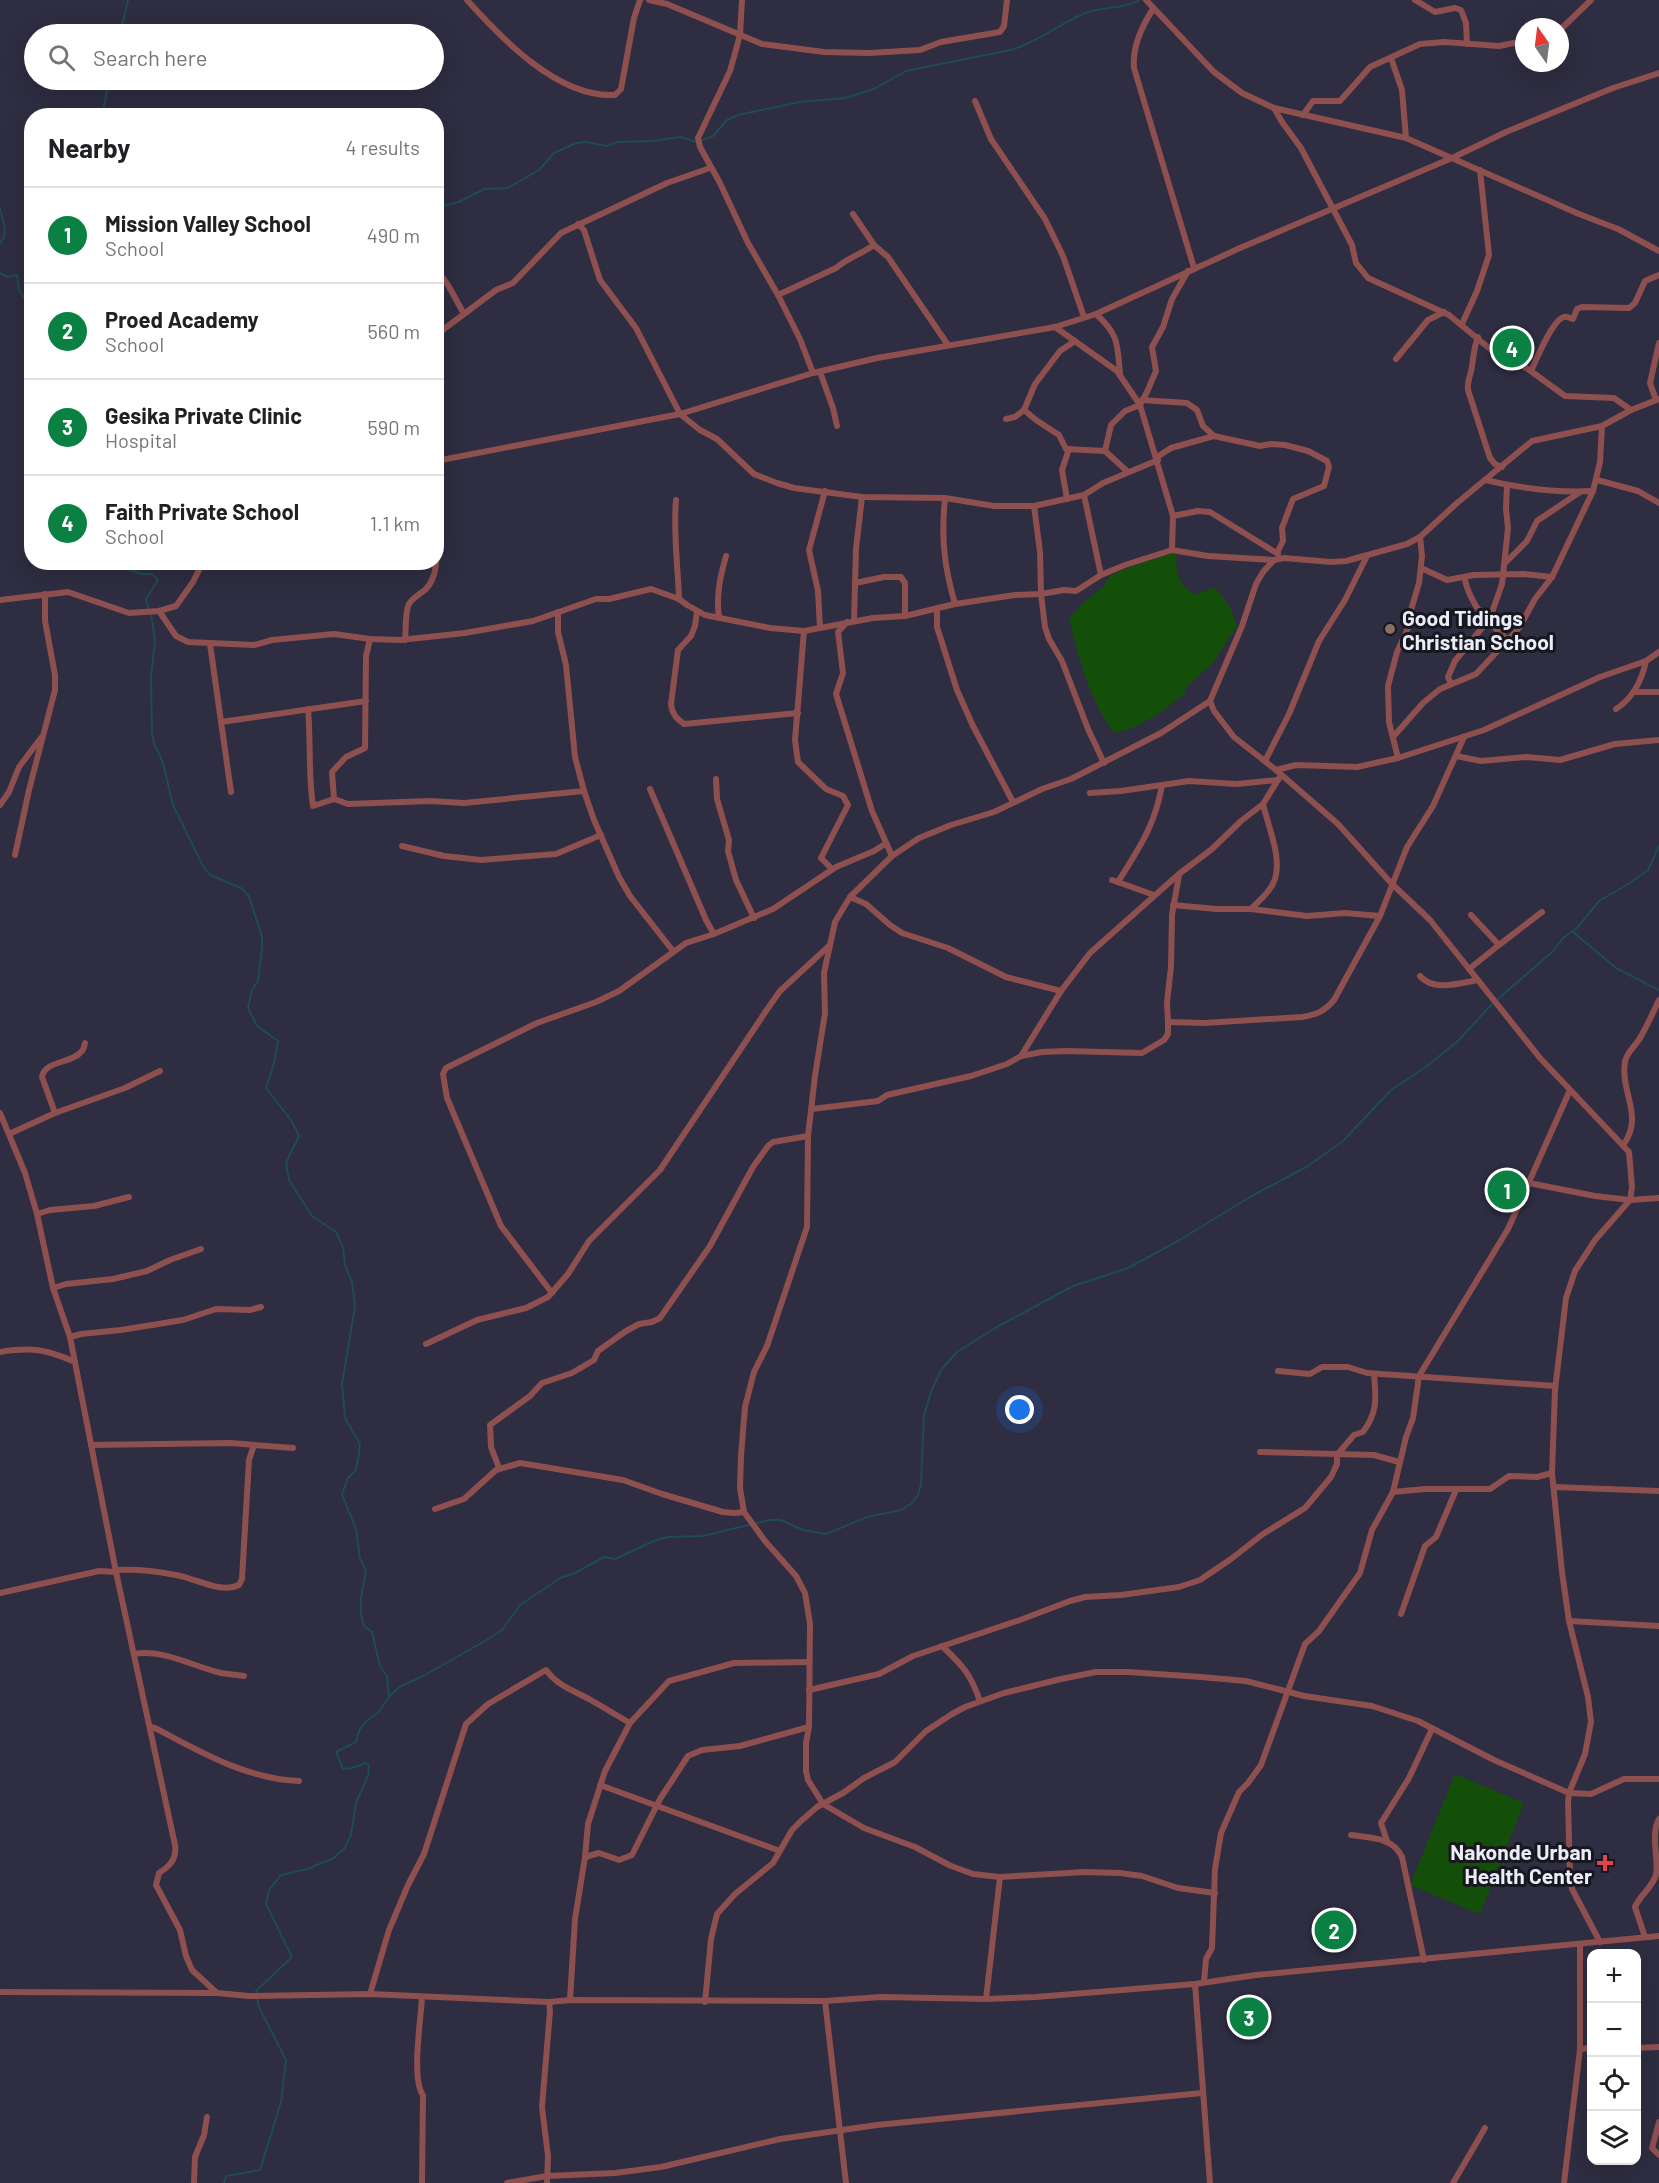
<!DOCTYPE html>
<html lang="en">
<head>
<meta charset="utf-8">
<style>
	:root { --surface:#fff; --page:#f6f6f6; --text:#202124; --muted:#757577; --line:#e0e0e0; --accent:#0b8043 }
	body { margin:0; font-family:Barlow,sans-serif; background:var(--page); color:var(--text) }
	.controls { position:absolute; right:18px; bottom:18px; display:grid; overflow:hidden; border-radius:12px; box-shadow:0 6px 24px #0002 }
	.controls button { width:54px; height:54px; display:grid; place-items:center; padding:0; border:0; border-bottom:2px solid var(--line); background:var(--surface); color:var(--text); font:30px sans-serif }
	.compass { position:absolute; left:1515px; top:18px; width:54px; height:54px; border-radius:50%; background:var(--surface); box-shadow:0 6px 24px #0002; rotate:346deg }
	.you { position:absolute; left:1020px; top:1410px; width:21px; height:21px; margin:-15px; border:4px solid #fff; border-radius:50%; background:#1a73e8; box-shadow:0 0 0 9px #1a73e833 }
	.badge { display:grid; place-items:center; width:39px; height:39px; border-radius:50%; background:var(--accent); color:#fff; font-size:20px; font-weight:700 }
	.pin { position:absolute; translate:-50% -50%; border:3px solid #fff; box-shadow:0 2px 6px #0006 }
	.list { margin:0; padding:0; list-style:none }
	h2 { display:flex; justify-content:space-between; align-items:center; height:78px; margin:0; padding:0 24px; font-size:26px }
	h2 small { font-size:20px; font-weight:400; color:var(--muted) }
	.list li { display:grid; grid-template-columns:39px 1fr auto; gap:18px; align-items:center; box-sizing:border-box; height:96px; padding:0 24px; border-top:2px solid var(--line) }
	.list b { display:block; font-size:22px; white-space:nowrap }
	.list p { margin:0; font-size:20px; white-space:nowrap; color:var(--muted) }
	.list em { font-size:20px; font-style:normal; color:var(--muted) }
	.icon { flex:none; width:33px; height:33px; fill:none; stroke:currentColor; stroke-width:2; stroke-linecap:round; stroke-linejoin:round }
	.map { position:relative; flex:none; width:1659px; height:2183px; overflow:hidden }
	.search { position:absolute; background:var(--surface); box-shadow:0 6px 24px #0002; left:24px; top:24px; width:420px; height:66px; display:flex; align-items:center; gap:15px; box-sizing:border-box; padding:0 21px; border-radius:33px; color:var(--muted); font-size:22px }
	.panel { position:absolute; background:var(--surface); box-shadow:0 6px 24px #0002; left:24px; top:108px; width:420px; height:462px; border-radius:24px }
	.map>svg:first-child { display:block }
	.green { fill:#144f09 }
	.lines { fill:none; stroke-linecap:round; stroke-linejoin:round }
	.stream { stroke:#1d4c52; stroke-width:2 }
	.street { stroke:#8e4f4f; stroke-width:6 }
	.education-dot { fill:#8d6e63; stroke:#171720; stroke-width:2 }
	.health-dot { fill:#e0444e; stroke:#171720; stroke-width:2 }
	.labels { text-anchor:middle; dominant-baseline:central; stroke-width:6; stroke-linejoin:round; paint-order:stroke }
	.poi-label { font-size:21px; font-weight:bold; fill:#ececf9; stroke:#171720; text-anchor:start }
</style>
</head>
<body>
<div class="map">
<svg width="1659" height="2183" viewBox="0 0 1659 2183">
	<rect width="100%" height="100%" fill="#2e2d41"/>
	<!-- green -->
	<g class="green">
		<path d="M1173,553L1176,555C1177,575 1178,583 1195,595L1215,587L1230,607L1237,626L1212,664L1187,686L1184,694L1160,713L1135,727L1114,733C1089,698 1079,660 1069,619L1082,604L1103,587L1110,576L1130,567Z"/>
		<polygon points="1455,1774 1524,1803 1480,1914 1410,1885"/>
	</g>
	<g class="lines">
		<!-- stream -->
		<g class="stream">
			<polyline points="120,34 128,0"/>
			<polyline points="102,116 109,80"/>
			<path d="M436,208L459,202L484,189L508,188L539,170L554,153L576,143L587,142L607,146L618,142L652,141L680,137L697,142L713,136L727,120L738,115L800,102L845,98L874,89L906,71L1011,50C1037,42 1058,25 1083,14C1102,6 1119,10 1138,1"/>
			<path d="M0,209C3,221 9,233 0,243"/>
			<polyline points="0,273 8,277 17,275 19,291 32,308"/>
			<polyline points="29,304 28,299 32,292"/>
			<polyline points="128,562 131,570 141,574 152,574 158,580 146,599 152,619 155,642 151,675 152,732 154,743 163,763 173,805 203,866 210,875 241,888 249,896 262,937 262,948 258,981 252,990 248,1008 257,1026 278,1041 274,1063 266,1088 291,1120 299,1136 286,1162 289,1180 312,1216 336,1232 343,1247 345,1265 352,1282 355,1307 342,1384 345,1418 360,1444 358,1460 355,1471 348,1478 342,1494 356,1529 360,1559 366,1570 361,1598 361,1615 364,1626 372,1632 380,1666 387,1676 389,1697"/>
			<polyline points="1573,932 1616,968 1659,990"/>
			<polyline points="224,2183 226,2176 260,2170 281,2102 286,2060 259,2007 256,1991 292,1957 266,1904 269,1890 281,1875 307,1869 332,1859 344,1849 351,1835 356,1803 368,1776 369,1766 366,1763 352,1768 343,1769 336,1752 356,1742 359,1731 365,1722 378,1713 389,1697 399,1687 423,1676 485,1641 502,1630 520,1605 562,1577 573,1574 604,1557 615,1559 656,1540 668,1537 703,1536 769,1520 781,1520 803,1530 826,1534 867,1517 901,1510 911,1504 918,1495 921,1484 924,1415 931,1392 941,1370 957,1352 997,1327 1073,1286 1128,1268 1178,1241 1250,1197 1308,1166 1343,1141 1391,1090 1423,1069 1457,1042 1490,1006 1552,952 1563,938 1577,928 1599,901 1630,883 1648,870 1659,846"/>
		</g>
		<!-- street -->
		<g class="street">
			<path d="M467,0C502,39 558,98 615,95L621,89L634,18L640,0"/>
			<polyline points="649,0 667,4 762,44 824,52 869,53 920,50 941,42 1000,32 1004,26 1007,0"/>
			<polyline points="742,0 740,35 730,71 698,138 700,147 720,183 748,243 778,295 800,339 813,373"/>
			<polyline points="1146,0 1214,72 1242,93 1274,108 1406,138 1579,214 1618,229 1659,251"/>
			<polyline points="1415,0 1435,12 1455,8 1461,10 1466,23 1467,44"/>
			<path d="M1153,9C1142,26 1132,47 1134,68L1194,268"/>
			<polyline points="1560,30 1591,0"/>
			<polyline points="1391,58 1402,90 1406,138"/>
			<polyline points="975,101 991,139 1045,219 1063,256 1084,317"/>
			<polyline points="1274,108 1282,122 1301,148 1352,245 1356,263 1368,278 1449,315 1495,353 1528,369 1565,396 1614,398 1631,410"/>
			<polyline points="1303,115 1313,101 1340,101 1370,67 1420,44 1444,42 1499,46 1524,41"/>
			<polyline points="853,214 874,245 888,257 948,345"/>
			<polyline points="578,224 584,230 600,280 636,328 680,414 700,430 717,439 754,474 777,483 794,488 862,497 945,498 994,506 1034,506 1084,495 1103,483 1158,460"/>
			<polyline points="436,269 448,285 464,314"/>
			<path d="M778,295L836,268C846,259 861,254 874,245"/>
			<path d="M1096,314C1119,335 1117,343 1120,373"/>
			<polyline points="1462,324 1477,291 1489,255 1480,170"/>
			<polyline points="1055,327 1117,371 1140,405 1173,516 1172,550"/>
			<polyline points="436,335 496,290 513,283 561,233 667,183 710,168"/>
			<path d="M1478,337C1473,350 1474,354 1472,366C1471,375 1467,380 1468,390L1490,458L1495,464L1502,467"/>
			<polyline points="1396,359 1428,320 1444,312"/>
			<path d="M1531,371C1536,360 1553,319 1564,317C1567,316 1570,318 1573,319L1577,309L1582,307L1629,308L1635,303L1645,281L1659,275"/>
			<polyline points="820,372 833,408 837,426"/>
			<polyline points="1142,400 1187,403 1197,410 1203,426 1214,436"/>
			<polyline points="1656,400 1650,383 1659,343"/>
			<polyline points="1024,410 1036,420 1059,435 1066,449 1105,451 1128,472"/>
			<polyline points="1006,419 1015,417 1024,410 1035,384 1060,351 1075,341"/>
			<polyline points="1105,451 1111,425 1125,411 1140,405 1147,392 1156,371 1152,347 1163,327 1172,299 1188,271"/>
			<polyline points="1157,457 1171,448 1214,436 1260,446 1271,444 1285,445 1308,451 1327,461 1329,467 1324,486 1293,499 1282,528 1283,541 1277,553"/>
			<polyline points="436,461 680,414 813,373 877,358 1055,327 1096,314 1240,248 1452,158 1506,132 1613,88 1659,73"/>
			<path d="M1485,480C1519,488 1558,493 1593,491"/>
			<polyline points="1597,480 1638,491 1659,503"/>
			<polyline points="1084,495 1101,575"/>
			<path d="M945,498C941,538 944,566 955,604"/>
			<polyline points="1067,499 1062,470 1069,449"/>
			<path d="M676,500C673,533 678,566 679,599"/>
			<polyline points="436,512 438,461"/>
			<polyline points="1173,516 1198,511 1210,512 1278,554"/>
			<polyline points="1506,562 1527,541 1537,521 1580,492"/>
			<polyline points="1421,568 1447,580 1474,575 1524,574 1552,577"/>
			<path d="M1464,577C1471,606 1485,620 1508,640"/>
			<polyline points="855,583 884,577 901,577 905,583 905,616"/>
			<polyline points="0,600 68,592 129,613 159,611 176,606 193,582 203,562"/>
			<polyline points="937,608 937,627 957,690 973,726 1013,802"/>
			<polyline points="159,611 176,636 188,642 254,645 272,640 334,634 370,639 400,640 465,633 533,621 596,599 609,599 651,589 679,599 687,605 705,615 770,628 804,631 873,618 905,616 955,604 1015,595 1041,594 1040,552 1034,506"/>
			<path d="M697,611L695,626L691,636L678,650L671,704C672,714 676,718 684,724L798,713"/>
			<polyline points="558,612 558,632 566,665 575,757 584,791 594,820 619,877 630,896 673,951"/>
			<path d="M719,618C716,596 720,577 726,556"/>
			<polyline points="854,621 856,549 862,497"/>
			<polyline points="847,622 838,632 843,673 836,694 872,811 892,856"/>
			<polyline points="820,628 818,591 809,550 825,491"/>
			<polyline points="804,631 795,740 798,762 826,789 843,796 848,805 821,858 832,869"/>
			<path d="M405,640C406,630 405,616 408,606C411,598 419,595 425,590C439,577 437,552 436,535"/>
			<polyline points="210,644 231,792"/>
			<polyline points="1451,684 1448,677 1455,661 1490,618 1502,584 1508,528 1506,509 1507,485"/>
			<polyline points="1634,692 1659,692"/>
			<path d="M308,709C311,742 308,774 313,806L334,799L348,804L430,801L464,803L584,791"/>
			<path d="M1616,709C1633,698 1642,680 1646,661"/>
			<polyline points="221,722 366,701"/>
			<polyline points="1393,737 1423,703 1440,689 1476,674 1519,628 1535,599 1552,577 1593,491 1600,462 1602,426"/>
			<polyline points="1456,756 1481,761 1527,757 1560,760 1615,744 1659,740"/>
			<polyline points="1398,758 1389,722 1388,686 1397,652 1409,626 1411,610 1419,583 1422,556 1420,537"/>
			<polyline points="1265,761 1289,714 1319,641 1345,600 1367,556"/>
			<polyline points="1104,763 1088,729 1062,661 1049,639 1045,627 1041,594 1064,590 1076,591 1101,575 1125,565 1172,550 1208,556 1274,560"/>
			<polyline points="1276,770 1296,765 1357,767 1398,758 1484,730 1600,677 1646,661 1659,652"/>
			<polyline points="716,779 717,799 729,840 728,851 736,880 754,918"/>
			<polyline points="650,789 706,920 714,934"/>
			<polyline points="1090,793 1121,791 1189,781 1237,784 1278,780"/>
			<polyline points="334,799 332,772 346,757 365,748 366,656 370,639"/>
			<polyline points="0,805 9,792 19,767 41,738"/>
			<polyline points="402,846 444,856 481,860 556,854 601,835"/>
			<polyline points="15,855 29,790 55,690 55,675 45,621 45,594"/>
			<polyline points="1112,880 1154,895"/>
			<path d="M1118,882C1139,848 1155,826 1162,785"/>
			<polyline points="850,897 866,904 890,925 902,933 948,948 1006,977 1061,991"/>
			<polyline points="1173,905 1216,909 1251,909 1307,916 1345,913 1380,916"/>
			<path d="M1251,909C1260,900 1271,891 1275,879C1282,857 1268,826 1263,804"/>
			<polyline points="830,945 824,973 825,1013 815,1076 808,1136 807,1227 767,1346 754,1372 745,1407 741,1456 740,1488 744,1512 765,1541 796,1576 805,1593 810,1624 809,1727 806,1743 806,1771 808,1780 823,1804 864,1828 915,1847 951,1866 973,1874 1000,1877 1085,1872 1120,1873 1142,1876 1178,1888 1215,1893"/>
			<polyline points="1499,945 1542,912"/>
			<polyline points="1469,969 1499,945 1471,915"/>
			<path d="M1420,976C1433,992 1460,983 1478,980"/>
			<path d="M1168,1022L1204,1023L1302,1017C1316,1015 1325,1011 1334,1000L1380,916L1407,847L1433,806L1464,737"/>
			<polyline points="1021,1056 1042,1052 1066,1051 1142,1053 1164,1040 1168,1034 1168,1022 1167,1002 1171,967 1172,915 1179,875"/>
			<polyline points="812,1109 878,1101 887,1095 971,1076 1007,1064 1021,1056 1061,991 1090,953 1179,874 1212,849 1241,821 1263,804 1281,775"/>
			<path d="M0,1113L25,1173L37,1214L53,1288L70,1337L116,1572L175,1845C177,1859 170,1866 159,1873L156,1885L180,1930L186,1956L192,1970L217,1993"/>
			<path d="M55,1113L42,1077C45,1060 71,1064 81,1052C84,1050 84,1046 85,1043"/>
			<polyline points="9,1134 55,1113 125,1088 160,1071"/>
			<path d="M1624,1144C1644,1115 1620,1092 1625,1062C1627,1051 1635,1047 1640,1038C1647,1026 1653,1013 1659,1000"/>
			<polyline points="1529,1183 1595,1196 1630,1200 1659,1198"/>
			<polyline points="37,1214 50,1210 94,1206 129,1197"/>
			<polyline points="53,1288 66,1284 113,1279 147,1271 170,1260 201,1249"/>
			<polyline points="552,1293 501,1226 447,1098 443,1074 446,1068 537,1023 596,1002 619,991 686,943 714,934 773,909 836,867 874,851 885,844"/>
			<polyline points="70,1337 81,1334 121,1330 183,1320 216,1309 250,1310 261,1307"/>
			<polyline points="426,1344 477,1320 526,1308 548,1297 568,1274 589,1241 660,1170 766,1011 780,991 830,945 835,922 850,897 892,856 919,838 951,825 994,812 1042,789 1071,779 1161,733 1210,701"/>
			<path d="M0,1352C31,1347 46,1349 75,1362"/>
			<polyline points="1278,1371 1310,1374 1322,1367 1348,1367 1367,1373 1555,1386"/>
			<polyline points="91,1445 230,1443 293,1448"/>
			<polyline points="1260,1452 1374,1455 1399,1462"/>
			<polyline points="499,1468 491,1447 490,1425 530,1396 542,1383 572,1373 594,1360 598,1351 626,1331 639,1324 652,1322 660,1318 710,1246 753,1167 768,1146 773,1142 808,1136"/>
			<polyline points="1554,1487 1659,1491"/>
			<polyline points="1393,1492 1425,1489 1490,1489 1509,1476 1537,1477 1552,1473"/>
			<polyline points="435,1509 464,1499 496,1470 520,1463 623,1480 662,1494 723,1512 734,1513 744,1512"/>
			<path d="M116,1570C136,1569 156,1571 176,1575C195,1578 220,1594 239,1585L242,1579L249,1460L254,1445"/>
			<polyline points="0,1593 99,1571 116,1572"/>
			<polyline points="1401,1614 1425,1546 1436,1537 1456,1490"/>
			<polyline points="1569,1621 1659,1626"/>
			<path d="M942,1646C963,1666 970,1673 980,1701"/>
			<path d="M134,1654C164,1649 192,1666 221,1673C228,1674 236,1675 244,1676"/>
			<path d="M809,1690L879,1674L913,1656L1020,1620L1070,1601L1085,1597L1121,1595L1179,1587L1200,1580L1231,1559L1263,1534L1305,1508L1331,1477L1337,1464V1455L1354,1435L1363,1432C1378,1412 1376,1398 1374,1374"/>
			<path d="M150,1727L155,1728C201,1752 246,1779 299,1781"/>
			<polyline points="600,1785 780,1851"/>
			<path d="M1351,1835C1370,1838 1393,1837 1402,1857L1424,1960"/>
			<polyline points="1387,1841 1381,1823 1409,1778 1432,1729"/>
			<polyline points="585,1857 599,1853 619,1860 632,1855 660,1799 688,1756 702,1750 740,1746 809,1727"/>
			<path d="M1645,1937L1635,1907C1640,1895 1652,1888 1656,1875C1659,1857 1650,1835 1659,1819"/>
			<polyline points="1600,1942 1572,1889 1570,1877 1568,1802 1569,1793 1585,1754 1591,1722 1588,1697 1569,1621 1562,1572 1552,1473 1555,1390 1566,1298 1575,1271 1595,1240 1630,1200 1632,1187 1629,1152 1540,1058 1430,920 1391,883 1338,824 1276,770 1234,737 1214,711 1210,701 1242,626 1256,584 1263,572 1274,560 1284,558 1331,562 1346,561 1407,544 1420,537 1457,503 1532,441 1602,426 1631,410 1659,399"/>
			<polyline points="1204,1982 1206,1959 1212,1948 1215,1869 1221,1833 1239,1792 1248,1783 1261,1765 1305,1644 1319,1631 1360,1573 1372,1530 1393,1492 1406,1437 1413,1418 1419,1376 1508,1229 1570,1090"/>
			<polyline points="1195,1984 1210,2183"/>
			<polyline points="0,1992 217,1993 249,1996 370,1994 549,2002 570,2000 825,2001 881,1997 986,1999 1036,1997 1195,1984 1256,1975 1659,1936"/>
			<path d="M370,1994L389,1930L408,1885L424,1854L466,1724L488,1704L546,1670C558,1686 572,1690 589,1699C603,1707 616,1715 630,1723"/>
			<polyline points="986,1999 1000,1877"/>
			<polyline points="570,2000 575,1919 585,1857 588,1824 605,1771 630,1723 669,1681 734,1663 809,1662"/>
			<polyline points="825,2001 846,2183"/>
			<polyline points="705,2002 711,1939 717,1914 735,1894 773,1863 792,1830 801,1821 817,1807 843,1793 864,1778 895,1762 926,1731 952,1714 965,1707 1004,1693 1061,1679 1096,1672 1128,1672 1201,1677 1246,1681 1304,1696 1372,1706 1418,1721 1494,1760 1569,1793 1591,1794 1624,1779 1659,1779"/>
			<polyline points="1636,2048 1659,2047"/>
			<polyline points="1580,2049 1592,2048"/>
			<polyline points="1659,2122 1652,2148 1659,2155"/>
			<polyline points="194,2183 195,2157 204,2135 207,2117"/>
			<path d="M422,2183L423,2095C411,2079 421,2019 422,1997"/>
			<polyline points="507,2183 547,2176 615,2173 661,2167 780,2139 877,2125 1202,2093"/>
			<polyline points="547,2183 548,2156 542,2107 550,2011 549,2002"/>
			<polyline points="1453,2183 1485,2128"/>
			<polyline points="1564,2183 1580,2049 1580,1945"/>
		</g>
	</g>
	<!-- markers -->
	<circle class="education-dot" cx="1390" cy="629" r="6"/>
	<path class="health-dot" d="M1602 1854h6v6h6v6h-6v6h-6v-6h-6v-6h6z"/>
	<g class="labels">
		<!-- poi labels -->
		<g class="poi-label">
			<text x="1402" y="617">Good Tidings<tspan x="1402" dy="24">Christian School</tspan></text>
			<text x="1592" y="1851" text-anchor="end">Nakonde Urban<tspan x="1592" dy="24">Health Center</tspan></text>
		</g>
	</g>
</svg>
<div class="controls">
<button>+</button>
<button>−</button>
<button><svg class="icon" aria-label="locate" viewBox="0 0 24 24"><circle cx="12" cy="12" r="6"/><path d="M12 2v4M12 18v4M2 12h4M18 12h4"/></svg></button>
<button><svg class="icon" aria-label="layers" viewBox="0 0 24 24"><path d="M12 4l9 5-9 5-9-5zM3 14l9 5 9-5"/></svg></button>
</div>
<svg class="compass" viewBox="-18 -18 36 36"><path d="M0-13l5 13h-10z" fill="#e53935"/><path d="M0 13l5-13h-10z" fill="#757577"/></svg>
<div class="you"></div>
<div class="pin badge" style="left:1507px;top:1190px">1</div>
<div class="pin badge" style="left:1334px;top:1930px">2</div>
<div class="pin badge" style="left:1249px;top:2017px">3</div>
<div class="pin badge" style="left:1512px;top:348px">4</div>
<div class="search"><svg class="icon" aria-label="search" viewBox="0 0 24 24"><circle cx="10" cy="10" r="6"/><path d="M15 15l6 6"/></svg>Search here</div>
<section class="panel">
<h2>Nearby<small>4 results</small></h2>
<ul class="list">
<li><span class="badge">1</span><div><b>Mission Valley School</b><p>School</p></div><em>490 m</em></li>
<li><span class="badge">2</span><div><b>Proed Academy</b><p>School</p></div><em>560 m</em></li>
<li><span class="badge">3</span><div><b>Gesika Private Clinic</b><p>Hospital</p></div><em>590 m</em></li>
<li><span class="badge">4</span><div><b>Faith Private School</b><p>School</p></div><em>1.1 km</em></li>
</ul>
</section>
</div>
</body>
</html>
